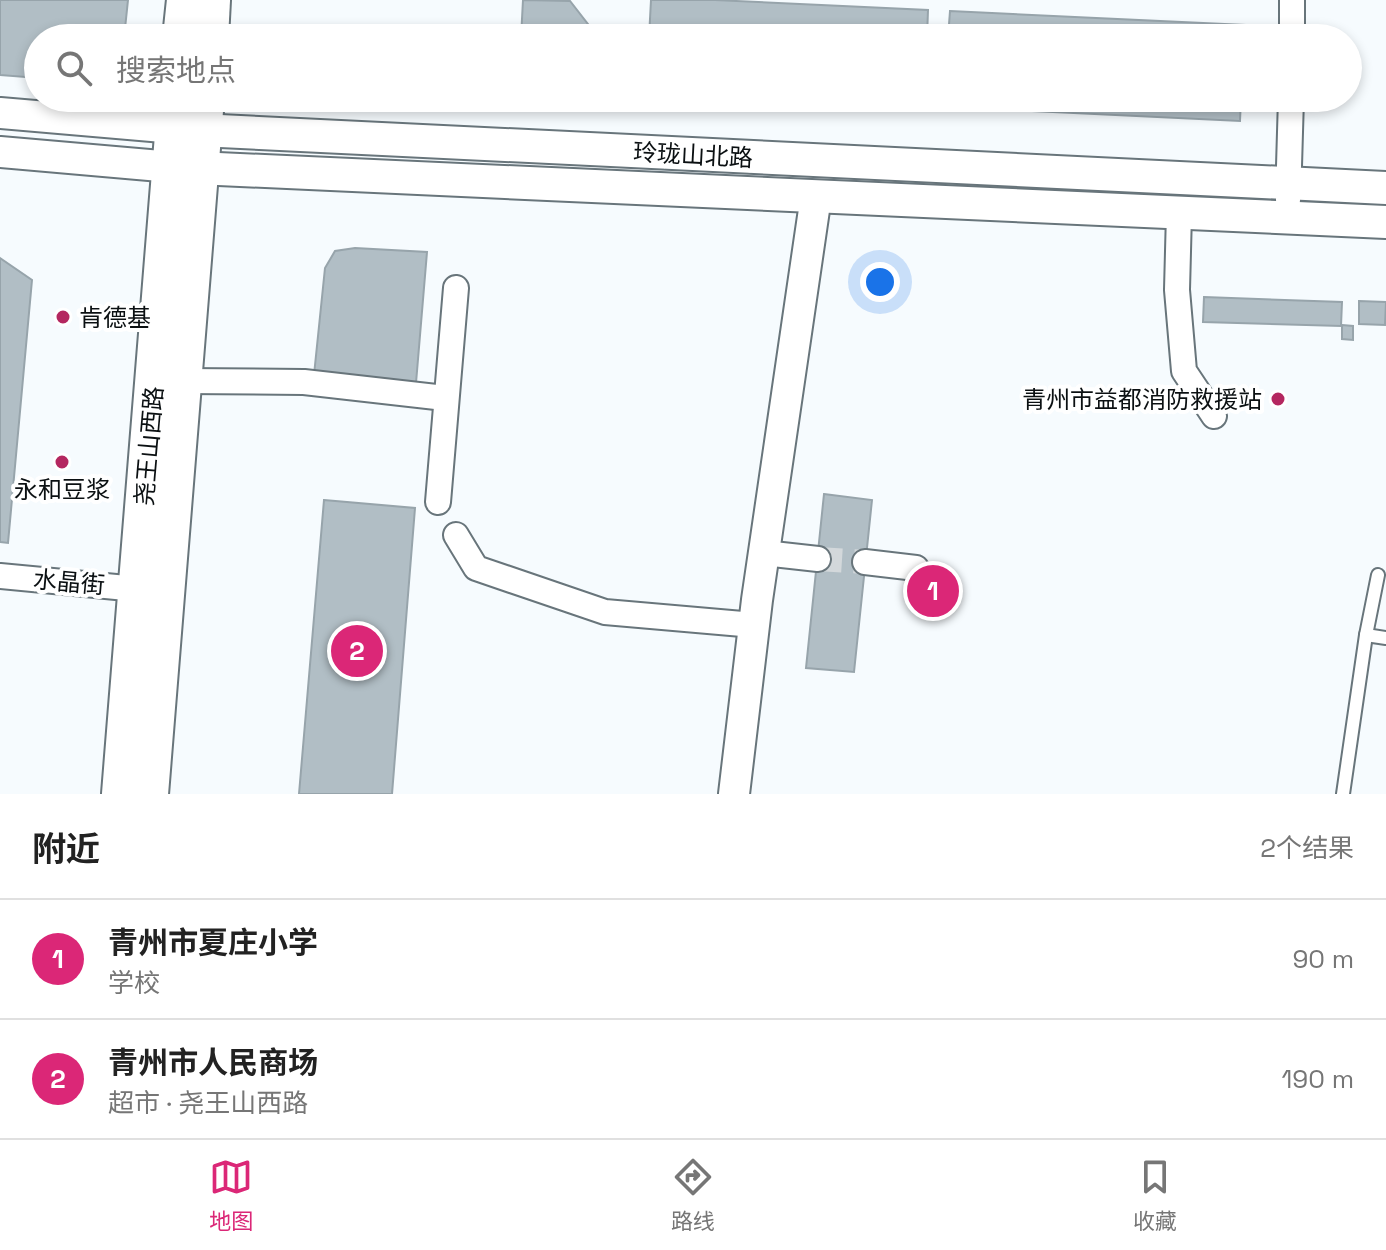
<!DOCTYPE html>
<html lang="zh">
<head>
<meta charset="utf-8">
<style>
	:root { --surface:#fff; --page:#f2f2f2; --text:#222; --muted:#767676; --line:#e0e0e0; --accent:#db2777 }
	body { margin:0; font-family:"Space Grotesk","Noto Sans SC",sans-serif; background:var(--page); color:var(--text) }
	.you { position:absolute; left:880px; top:282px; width:28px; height:28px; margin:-20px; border:6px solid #fff; border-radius:50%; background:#1a73e8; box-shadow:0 0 0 12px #1a73e833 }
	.badge { display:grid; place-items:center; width:52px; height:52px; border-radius:50%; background:var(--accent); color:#fff; font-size:26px; font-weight:700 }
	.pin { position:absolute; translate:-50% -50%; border:4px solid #fff; box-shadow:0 2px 8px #0006 }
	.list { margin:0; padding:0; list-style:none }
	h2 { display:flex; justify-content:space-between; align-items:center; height:104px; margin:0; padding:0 32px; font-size:34px }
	h2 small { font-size:26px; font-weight:400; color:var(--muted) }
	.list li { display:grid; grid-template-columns:52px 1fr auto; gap:24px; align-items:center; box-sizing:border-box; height:120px; padding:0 32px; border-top:2px solid var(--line) }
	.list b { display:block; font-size:30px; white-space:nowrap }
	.list p { margin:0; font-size:26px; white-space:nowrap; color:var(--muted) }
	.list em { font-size:26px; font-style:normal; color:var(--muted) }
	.icon { flex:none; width:44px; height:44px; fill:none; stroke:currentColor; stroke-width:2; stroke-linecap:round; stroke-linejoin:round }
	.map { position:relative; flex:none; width:1386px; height:794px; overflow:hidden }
	.search { position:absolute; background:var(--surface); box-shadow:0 4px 12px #0003; left:24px; right:24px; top:24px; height:88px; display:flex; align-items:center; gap:20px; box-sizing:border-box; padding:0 28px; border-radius:44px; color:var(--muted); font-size:30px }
	.sheet { height:344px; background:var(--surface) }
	nav { display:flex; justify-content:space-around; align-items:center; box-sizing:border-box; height:112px; border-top:2px solid var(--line); background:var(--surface); font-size:22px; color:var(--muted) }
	nav a { display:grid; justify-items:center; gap:4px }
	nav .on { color:var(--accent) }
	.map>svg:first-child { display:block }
	.building { fill:#b1bec5; stroke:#97a4ab; stroke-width:2 }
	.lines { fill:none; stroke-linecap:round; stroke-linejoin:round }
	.minor-tunnel { stroke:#d3d8db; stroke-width:24; stroke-dasharray:24 12; stroke-linecap:butt }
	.service-casing { stroke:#68757b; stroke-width:16 }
	.minor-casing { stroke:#68757b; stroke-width:28 }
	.tertiary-casing { stroke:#68757b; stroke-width:34 }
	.secondary-casing { stroke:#68757b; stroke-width:36 }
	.primary-casing { stroke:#68757b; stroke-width:40 }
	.service { stroke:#fff; stroke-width:12 }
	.minor { stroke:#fff; stroke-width:24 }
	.tertiary { stroke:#fff; stroke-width:30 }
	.secondary { stroke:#fff; stroke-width:32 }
	.primary { stroke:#fff; stroke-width:36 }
	.poi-dot { fill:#b42760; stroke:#fff; stroke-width:3 }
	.labels { text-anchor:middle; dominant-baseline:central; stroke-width:8; stroke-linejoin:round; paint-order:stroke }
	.street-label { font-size:24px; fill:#0b1012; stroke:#fff }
	.poi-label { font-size:24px; fill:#0b1012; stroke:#fff; text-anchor:start }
</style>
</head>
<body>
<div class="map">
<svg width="1386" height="794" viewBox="0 0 1386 794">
	<rect width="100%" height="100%" fill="#f6fbfe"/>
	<!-- building -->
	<g class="building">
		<polygon points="0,0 128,0 124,38 38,38 38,78 0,75"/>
		<polygon points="523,0 570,1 595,33 617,34 617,38 521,38"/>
		<polygon points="651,0 715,0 928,10 927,38 649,38"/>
		<polygon points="950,11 1245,25 1244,38 948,38"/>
		<polygon points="548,98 613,98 613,102"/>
		<polygon points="751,98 924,98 924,106"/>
		<polygon points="946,98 1241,98 1240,121 945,107"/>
		<polygon points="355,248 427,252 416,383 314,375 325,268 335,251"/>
		<polygon points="0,258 32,280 8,543 0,542"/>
		<polygon points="1204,297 1342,302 1341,326 1203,322"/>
		<polygon points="1359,301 1386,302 1385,325 1359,324"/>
		<polygon points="1342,325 1353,326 1353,340 1342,339"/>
		<polygon points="824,494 872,500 854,672 806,668"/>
		<polygon points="324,500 415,508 392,794 299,794"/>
	</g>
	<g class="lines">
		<!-- minor-tunnel -->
		<polyline class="minor-tunnel" points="818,559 865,562"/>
		<defs>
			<g id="service">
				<polyline points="1366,635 1386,638"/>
				<polyline points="1343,794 1366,635 1378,575"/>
			</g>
			<g id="minor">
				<polyline points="1292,38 1292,0"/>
				<polyline points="1288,200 1291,98"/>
				<polyline points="1179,213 1177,290 1184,371 1214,416"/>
				<polyline points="183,381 304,382 445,398"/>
				<polyline points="438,502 456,288"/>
				<polyline points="456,535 476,568 605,612 754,625"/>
				<polyline points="764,553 818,559"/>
				<polyline points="865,562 916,568"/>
				<polyline points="0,576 137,589"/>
			</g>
			<g id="tertiary">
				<polyline points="0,113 175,128"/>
				<polyline points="0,152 172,167"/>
				<polyline points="734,794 757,600 816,196"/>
			</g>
			<g id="secondary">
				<polyline points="179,129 1386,188"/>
				<polyline points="175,167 1386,222"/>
			</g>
			<g id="primary">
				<polyline points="181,38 185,0"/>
				<polyline points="210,38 212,0"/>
				<polyline points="120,794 176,98"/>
				<polyline points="150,794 206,98"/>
			</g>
		</defs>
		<!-- service casing -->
		<use href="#service" class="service-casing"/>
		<!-- minor casing -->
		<use href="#minor" class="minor-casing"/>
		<!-- tertiary casing -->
		<use href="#tertiary" class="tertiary-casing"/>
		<!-- secondary casing -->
		<use href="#secondary" class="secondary-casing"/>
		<!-- primary casing -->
		<use href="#primary" class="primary-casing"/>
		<!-- service -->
		<use href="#service" class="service"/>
		<!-- minor -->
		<use href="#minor" class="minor"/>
		<!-- tertiary -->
		<use href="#tertiary" class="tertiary"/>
		<!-- secondary -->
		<use href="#secondary" class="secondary"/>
		<!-- primary -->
		<use href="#primary" class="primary"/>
	</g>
	<!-- markers -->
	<g class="poi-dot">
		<circle cx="63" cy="317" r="8"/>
		<circle cx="1278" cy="399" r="8"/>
		<circle cx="62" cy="462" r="8"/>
	</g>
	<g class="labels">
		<!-- street labels -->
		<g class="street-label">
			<text transform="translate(693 155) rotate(3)">玲珑山北路</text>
			<text transform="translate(149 446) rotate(-85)">尧王山西路</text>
			<text transform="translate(69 582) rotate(5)">水晶街</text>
		</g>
		<!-- poi labels -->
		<g class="poi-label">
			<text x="79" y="317">肯德基</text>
			<text x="1262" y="399" text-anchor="end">青州市益都消防救援站</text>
			<text x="62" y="489" text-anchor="middle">永和豆浆</text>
		</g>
	</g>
</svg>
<div class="you"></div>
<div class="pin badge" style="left:933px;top:591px">1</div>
<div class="pin badge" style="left:357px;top:651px">2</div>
<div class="search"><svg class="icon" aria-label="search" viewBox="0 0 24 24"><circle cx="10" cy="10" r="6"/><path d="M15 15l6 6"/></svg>搜索地点</div>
</div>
<section class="sheet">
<h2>附近<small>2个结果</small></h2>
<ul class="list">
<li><span class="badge">1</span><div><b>青州市夏庄小学</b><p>学校</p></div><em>90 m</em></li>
<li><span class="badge">2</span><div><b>青州市人民商场</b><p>超市 · 尧王山西路</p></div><em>190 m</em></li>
</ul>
</section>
<nav>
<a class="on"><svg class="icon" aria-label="map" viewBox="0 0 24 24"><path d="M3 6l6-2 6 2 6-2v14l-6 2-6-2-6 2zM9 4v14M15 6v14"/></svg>地图</a>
<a><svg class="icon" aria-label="directions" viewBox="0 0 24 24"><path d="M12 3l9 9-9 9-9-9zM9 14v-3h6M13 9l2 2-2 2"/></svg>路线</a>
<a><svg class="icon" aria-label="saved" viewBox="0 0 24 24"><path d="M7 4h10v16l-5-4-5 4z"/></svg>收藏</a>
</nav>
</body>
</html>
